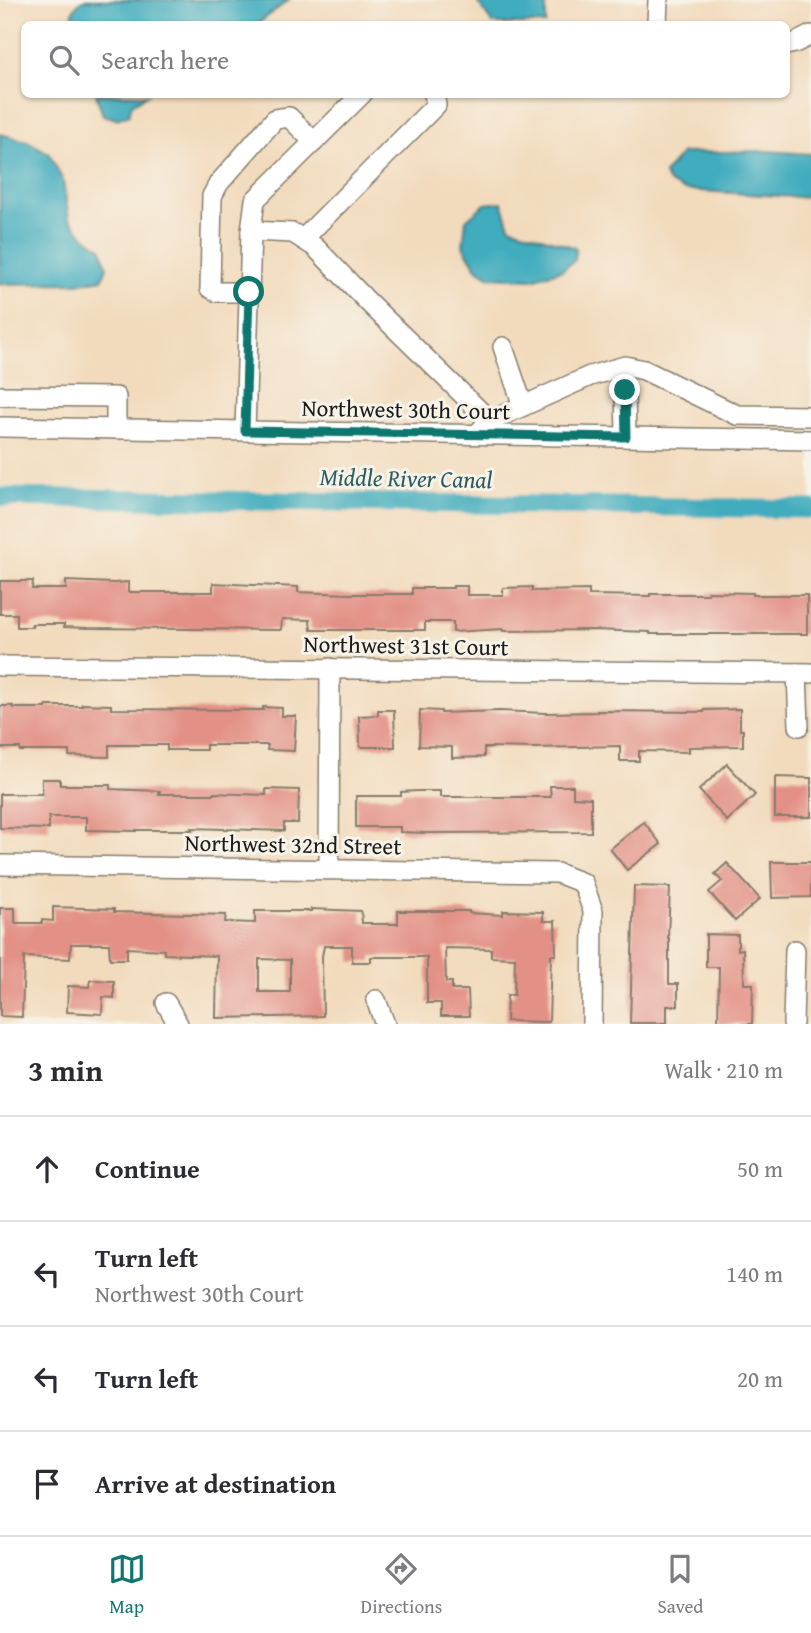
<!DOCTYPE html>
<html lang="en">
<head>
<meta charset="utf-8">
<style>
	:root { --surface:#fff; --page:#f7f7f7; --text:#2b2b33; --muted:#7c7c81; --line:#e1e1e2; --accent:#0f766e }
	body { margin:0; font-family:"Gentium Book Plus",serif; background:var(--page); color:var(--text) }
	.stop { position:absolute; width:21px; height:21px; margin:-16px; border:5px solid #0f766e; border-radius:50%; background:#fff }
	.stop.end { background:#0f766e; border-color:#fff; box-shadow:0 2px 7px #0008 }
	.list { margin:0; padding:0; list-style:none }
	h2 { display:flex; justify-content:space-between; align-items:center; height:91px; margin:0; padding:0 28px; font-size:30px }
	h2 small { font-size:23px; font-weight:400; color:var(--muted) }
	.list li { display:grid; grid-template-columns:46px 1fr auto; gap:21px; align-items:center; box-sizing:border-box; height:105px; padding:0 28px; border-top:2px solid var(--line) }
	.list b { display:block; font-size:26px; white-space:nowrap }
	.list p { margin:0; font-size:23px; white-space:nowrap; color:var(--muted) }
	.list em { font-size:23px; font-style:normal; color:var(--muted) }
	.icon { flex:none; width:38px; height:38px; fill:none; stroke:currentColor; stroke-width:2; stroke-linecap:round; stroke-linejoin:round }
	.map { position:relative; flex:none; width:811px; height:1024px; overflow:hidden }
	.search { position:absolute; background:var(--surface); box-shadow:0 2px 5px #0004; left:21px; right:21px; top:21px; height:77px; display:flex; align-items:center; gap:18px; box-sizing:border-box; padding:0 24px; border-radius:10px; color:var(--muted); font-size:26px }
	.sheet { height:511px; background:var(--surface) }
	nav { display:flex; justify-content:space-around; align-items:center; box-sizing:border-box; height:98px; border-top:2px solid var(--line); background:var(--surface); font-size:19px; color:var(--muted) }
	nav a { display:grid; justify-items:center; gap:4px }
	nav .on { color:var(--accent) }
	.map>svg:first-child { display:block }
	.water { fill:#3facbd; stroke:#2e646c; stroke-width:2 }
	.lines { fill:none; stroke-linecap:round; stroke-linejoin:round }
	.canal { stroke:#3facbd; stroke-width:19 }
	.building { fill:#e39186; fill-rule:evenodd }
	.minor-casing { stroke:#877c6c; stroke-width:22 }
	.minor { stroke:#fff; stroke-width:19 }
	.route { stroke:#0f766e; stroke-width:9 }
	.labels { text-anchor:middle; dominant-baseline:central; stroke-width:6; stroke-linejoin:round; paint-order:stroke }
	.street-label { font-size:23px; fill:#1c1c1c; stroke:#f7f3e8 }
	.water-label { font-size:24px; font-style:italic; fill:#2c5d64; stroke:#f7f3e8 }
</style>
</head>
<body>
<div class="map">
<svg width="811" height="1024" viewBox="0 0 811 1024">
	<rect width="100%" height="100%" fill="#f7f3e8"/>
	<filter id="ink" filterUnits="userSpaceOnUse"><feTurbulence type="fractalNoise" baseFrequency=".0143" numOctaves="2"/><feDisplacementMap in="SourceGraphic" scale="14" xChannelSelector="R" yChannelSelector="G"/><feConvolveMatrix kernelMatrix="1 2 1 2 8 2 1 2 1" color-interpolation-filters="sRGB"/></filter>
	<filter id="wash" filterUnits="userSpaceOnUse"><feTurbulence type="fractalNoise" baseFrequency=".00686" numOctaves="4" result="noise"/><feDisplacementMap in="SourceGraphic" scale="28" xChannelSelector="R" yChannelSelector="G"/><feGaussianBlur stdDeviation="1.57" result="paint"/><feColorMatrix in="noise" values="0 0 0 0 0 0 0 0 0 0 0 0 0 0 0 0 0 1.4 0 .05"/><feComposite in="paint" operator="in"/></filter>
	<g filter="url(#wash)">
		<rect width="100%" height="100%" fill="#f2dbbd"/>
		<!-- water -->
		<g class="water">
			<path d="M83,0H289L260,22L255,24H72C72,13 73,6 83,0Z"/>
			<polygon points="476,0 546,0 546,24 493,24"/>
			<polygon points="96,95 96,94 147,95 132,104 129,115 116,119 103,115"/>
			<polygon points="0,134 27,141 49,153 63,181 69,219 83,235 102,249 107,268 102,279 77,283 0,284"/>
			<polygon points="766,151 811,154 811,198 684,190 669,183 664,174 682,153"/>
			<polygon points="502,202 510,227 576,248 575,260 562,270 532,279 490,277 477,269 463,246 466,220 485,204"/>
		</g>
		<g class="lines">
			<!-- canal -->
			<polyline class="canal" points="0,497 811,509"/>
		</g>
		<g id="blocks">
			<!-- building -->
			<g class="building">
				<polygon points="0,581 33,581 32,589 66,589 66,581 114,583 128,582 128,592 213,592 213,583 298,587 298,592 350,594 412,594 412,588 453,588 453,586 467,586 467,595 503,595 503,588 532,587 532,591 589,590 589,595 650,596 650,594 708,594 708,592 753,593 753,595 807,595 807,634 650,634 650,632 592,630 503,631 503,629 453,632 453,622 425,622 425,630 311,630 310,620 282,619 281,630 88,628 64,627 64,624 32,624 32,627 17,627 17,614 0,614"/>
				<polygon points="82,704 111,705 111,709 263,710 263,707 282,708 282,716 296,716 294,751 267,750 268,745 206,745 206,750 167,750 167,745 109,745 109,757 69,756 69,751 20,751 20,748 0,748 0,706 13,706 13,708 46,708 46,706 82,706"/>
				<polygon points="740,709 740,730 743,730 743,746 689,747 689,752 639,751 639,761 620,761 620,746 533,748 492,747 492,748 484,748 484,757 452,758 452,747 419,746 420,710 441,711 441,713 500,711 545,713 597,712 597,711 704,712 704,710"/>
				<polygon points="378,710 394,710 395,747 360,747 359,716 378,715"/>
				<polygon points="727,764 755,795 727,821 699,790"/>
				<polygon points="775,777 811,778 811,817 775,817"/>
				<polygon points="42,779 60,779 60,785 110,785 110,789 160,791 159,794 214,794 214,793 266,795 266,789 299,790 298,823 284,823 284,831 191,828 192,830 136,830 136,831 86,830 86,817 49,817 49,829 0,828 0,794 42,794"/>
				<polygon points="550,786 573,786 573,797 591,798 591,832 427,833 400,832 400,827 356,827 356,796 401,796 401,792 417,791 440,791 440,797 551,797"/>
				<polygon points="644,822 661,844 627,870 610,849"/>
				<polygon points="771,862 811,862 811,897 772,898"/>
				<polygon points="727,863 760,899 735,921 709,892 722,881 715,874"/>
				<polygon points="634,886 670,887 668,938 669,938 669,984 678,984 678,1006 667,1006 667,1023 630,1023"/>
				<path d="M53,907L114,909V912L226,915L225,922L255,923V911H311V909L361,911L362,923H371V924H398V911H469V913L503,915V911L543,912V921H555L556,955H551L549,1022L506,1021L507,995H514L515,958L491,957V949L445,948L446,982H452V990H468L469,1016H441V1003H427V957H371V962H352V946H324L322,956L323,1016L216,1018L217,956L164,954V950L127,948V959H110L109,944H71L70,959L24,957L22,1017L0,1016V908H15V923H42V920L53,921ZM259,959L290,960V992H259Z"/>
				<polygon points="706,934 738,935 738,950 743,949 744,984 753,984 752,1024 718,1024 719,967 706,967"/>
				<polygon points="90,980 114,981 114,998 103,997 102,1014 67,1012 68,986 89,987"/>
			</g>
		</g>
	</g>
	<g filter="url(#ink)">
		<use href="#blocks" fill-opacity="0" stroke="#877c6c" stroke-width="2"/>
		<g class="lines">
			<defs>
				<g id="minor">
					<polyline points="657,24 658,0"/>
					<polyline points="786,45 795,43 811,35"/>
					<polyline points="251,231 293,233 315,247 369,303 490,421"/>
					<polyline points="303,239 436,105 434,94"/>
					<polyline points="249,292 217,292 210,288 212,196 219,183 275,119 289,117 314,142"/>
					<polyline points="503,347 523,406"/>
					<polyline points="625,390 626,437"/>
					<polyline points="0,396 116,397 116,429"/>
					<polyline points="0,427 811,440"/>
					<polyline points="245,431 251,231 255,200 362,94"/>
					<polyline points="477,434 490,421 590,376 625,366 644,370 737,415 811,416"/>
					<polyline points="0,666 811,673"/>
					<polyline points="797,673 799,726"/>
					<polyline points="0,865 557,873 583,883 593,911 592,1024"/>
					<polyline points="329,869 330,668"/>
					<polyline points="376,1000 385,1024"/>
					<polyline points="166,1003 178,1024"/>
					<polyline points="793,1024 795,950"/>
				</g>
			</defs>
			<!-- minor casing -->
			<use href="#minor" class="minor-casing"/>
			<!-- minor -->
			<use href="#minor" class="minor"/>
		</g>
	</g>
	<g class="lines" filter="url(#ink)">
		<!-- route -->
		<polyline class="route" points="249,292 245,431 626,437 625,390"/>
	</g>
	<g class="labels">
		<!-- street labels -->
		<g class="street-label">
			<text transform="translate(406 409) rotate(1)">Northwest 30th Court</text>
			<text transform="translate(406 645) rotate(1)">Northwest 31st Court</text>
			<text transform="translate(293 844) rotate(1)">Northwest 32nd Street</text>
		</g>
		<!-- water labels -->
		<g class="water-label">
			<text transform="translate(406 478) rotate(1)">Middle River Canal</text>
		</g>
	</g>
</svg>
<div class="stop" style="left:249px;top:292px"></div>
<div class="stop end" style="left:625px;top:390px"></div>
<div class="search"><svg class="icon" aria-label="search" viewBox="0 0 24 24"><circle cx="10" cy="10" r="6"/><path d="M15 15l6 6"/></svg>Search here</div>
</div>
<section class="sheet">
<h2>3 min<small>Walk · 210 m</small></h2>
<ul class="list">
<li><svg class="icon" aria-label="ahead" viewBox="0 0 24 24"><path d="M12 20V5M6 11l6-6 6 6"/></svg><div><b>Continue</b></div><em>50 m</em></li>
<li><svg class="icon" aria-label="left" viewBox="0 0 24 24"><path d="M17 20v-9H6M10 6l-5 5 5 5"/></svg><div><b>Turn left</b><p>Northwest 30th Court</p></div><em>140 m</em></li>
<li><svg class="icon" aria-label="left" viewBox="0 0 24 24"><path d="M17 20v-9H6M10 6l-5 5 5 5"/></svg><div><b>Turn left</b></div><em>20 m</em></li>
<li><svg class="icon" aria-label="arrive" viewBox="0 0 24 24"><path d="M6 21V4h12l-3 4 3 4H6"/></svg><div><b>Arrive at destination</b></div></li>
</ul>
</section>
<nav>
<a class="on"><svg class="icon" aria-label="map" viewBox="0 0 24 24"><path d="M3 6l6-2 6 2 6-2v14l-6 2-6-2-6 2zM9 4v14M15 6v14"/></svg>Map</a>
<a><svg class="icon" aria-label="directions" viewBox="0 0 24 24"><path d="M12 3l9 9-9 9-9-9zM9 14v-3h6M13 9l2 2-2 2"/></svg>Directions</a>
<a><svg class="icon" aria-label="saved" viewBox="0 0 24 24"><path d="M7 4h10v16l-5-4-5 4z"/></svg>Saved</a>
</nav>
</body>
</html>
